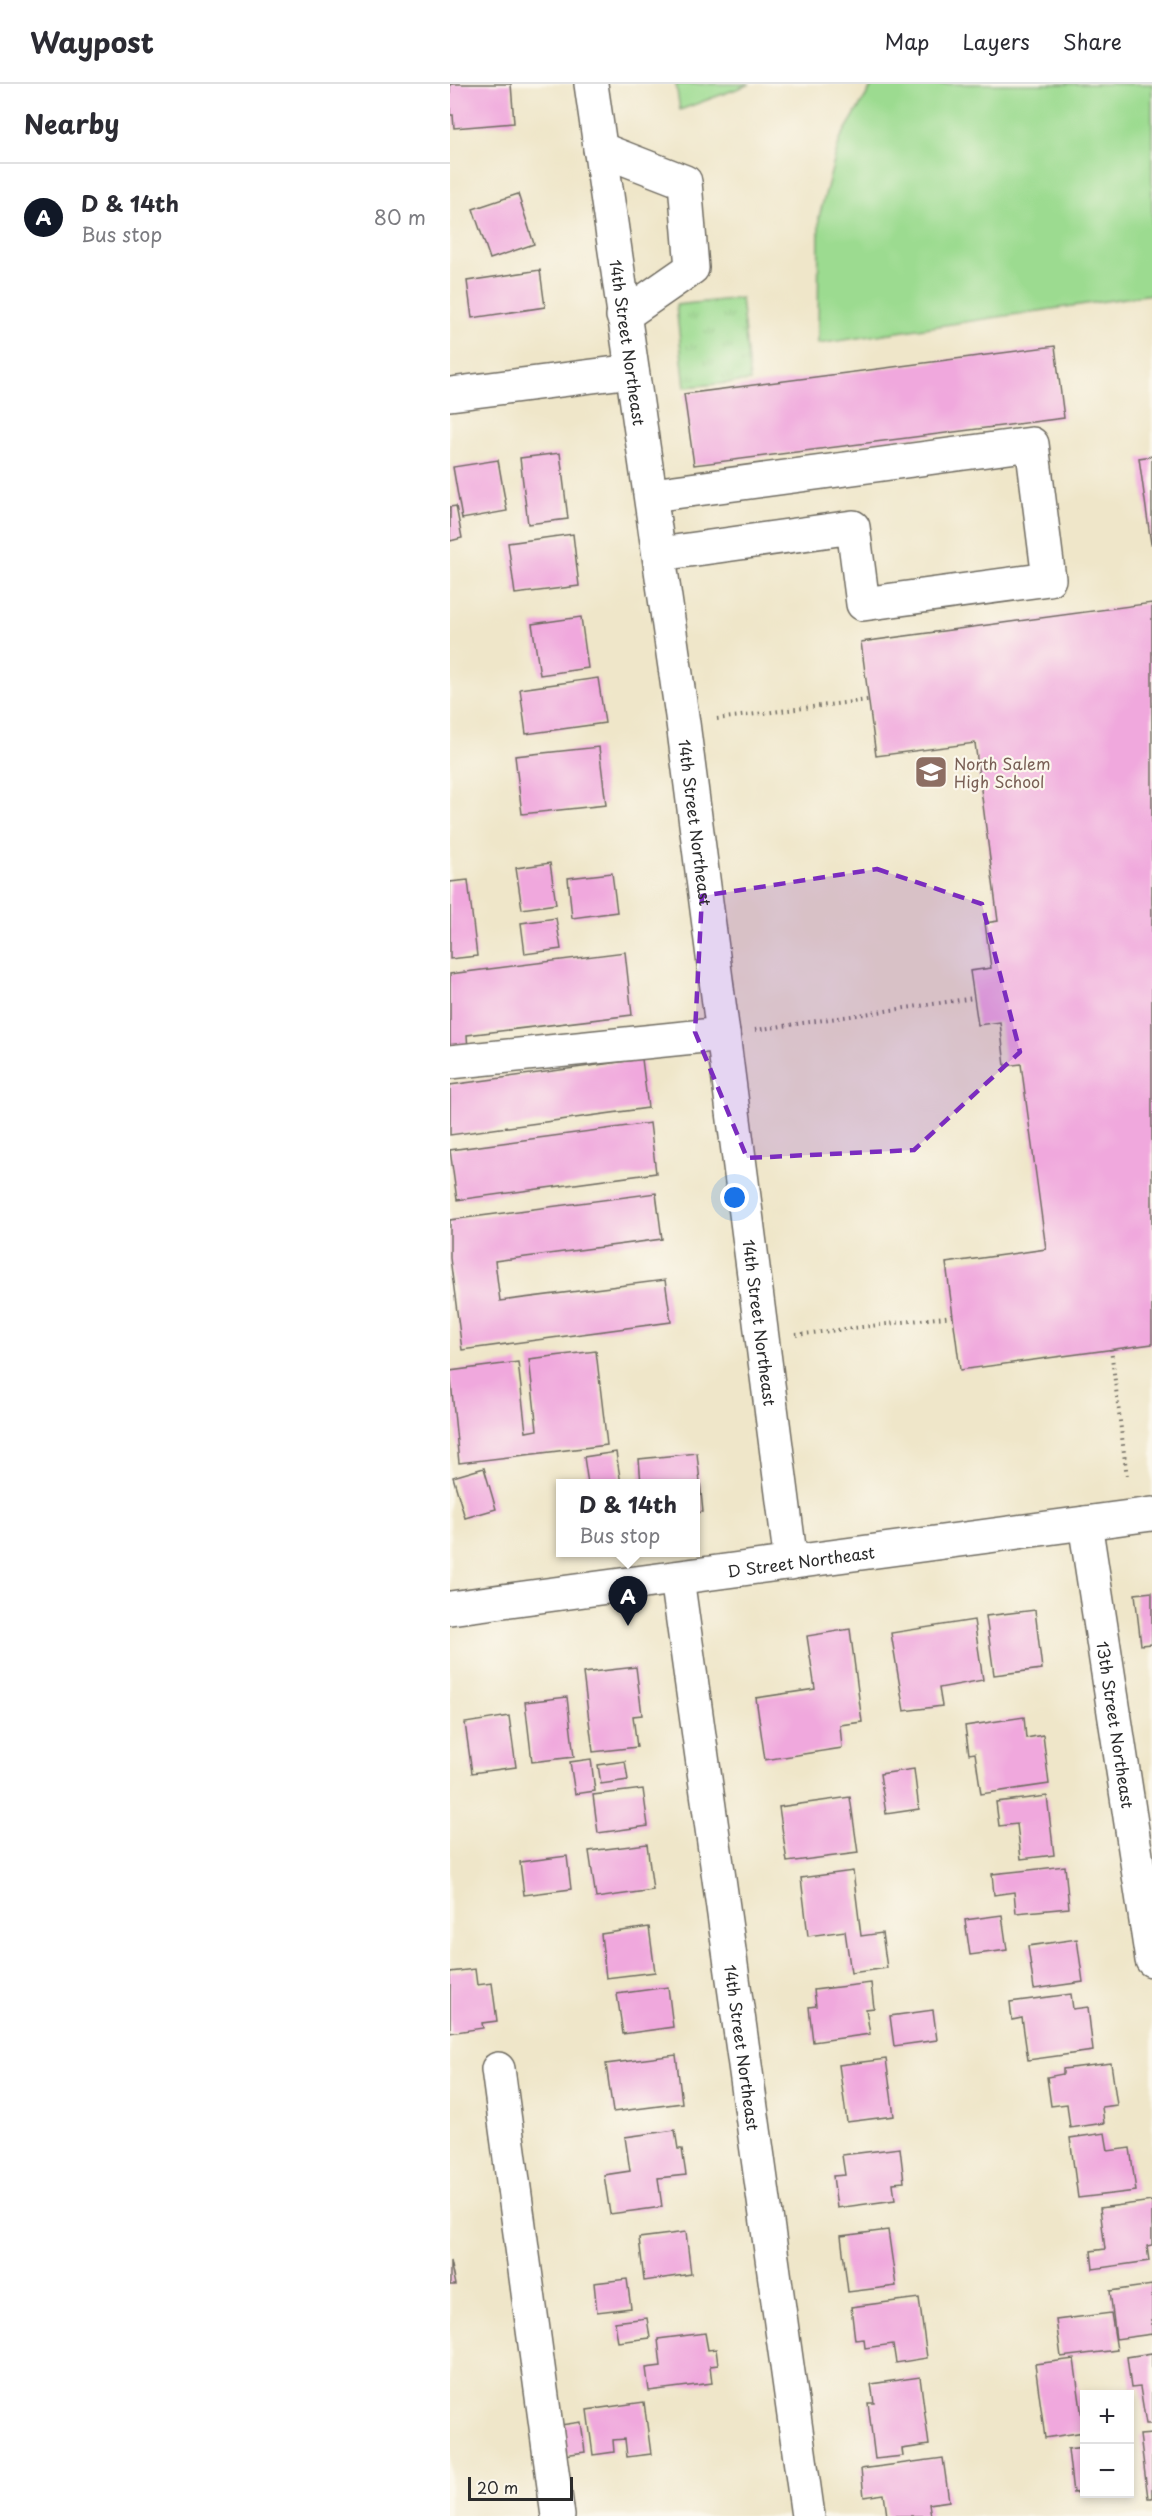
<!DOCTYPE html>
<html lang="en">
<head>
<meta charset="utf-8">
<style>
	:root { --surface:#fff; --page:#f7f7f7; --text:#2b2b33; --muted:#7c7c81; --line:#e1e1e2; --accent:#111827 }
	body { margin:0; font-family:"Playpen Sans",sans-serif; background:var(--page); color:var(--text) }
	.controls { position:absolute; right:18px; bottom:18px; display:grid; overflow:hidden; border-radius:0px; box-shadow:0 3px 9px #0003 }
	.controls button { width:54px; height:54px; display:grid; place-items:center; padding:0; border:0; border-bottom:2px solid var(--line); background:var(--surface); color:var(--text); font:30px sans-serif }
	.scale { position:absolute; left:18px; bottom:15px; width:105px; box-sizing:border-box; padding-left:6px; border:3px solid #2b2b2b; border-top:0; font-size:16px; line-height:21px; white-space:nowrap; color:#2b2b2b; -webkit-text-stroke:4px #fbf7ec; paint-order:stroke }
	.you { position:absolute; left:285px; top:1114px; width:21px; height:21px; margin:-15px; border:4px solid #fff; border-radius:50%; background:#1a73e8; box-shadow:0 0 0 9px #1a73e833 }
	.badge { display:grid; place-items:center; width:39px; height:39px; border-radius:50%; background:var(--accent); color:#fff; font-size:20px; font-weight:700 }
	.pin { position:absolute; translate:-50% -50px; filter:drop-shadow(0 2px 3px #0008) }
	.pin::after { content:''; position:absolute; top:32px; width:21px; height:18px; background:inherit; clip-path:polygon(0 0,100% 0,50% 100%) }
	.popup { position:absolute; left:106px; top:1395px; width:144px; height:78px; box-sizing:border-box; display:grid; place-content:center; border-radius:0px; background:var(--surface); filter:drop-shadow(0 2px 4px #0005); font-size:20px; white-space:nowrap; color:var(--muted) }
	.popup b { font-size:22px; color:var(--text) }
	.popup::after { content:''; position:absolute; left:50%; top:100%; margin-left:-12px; border:12px solid transparent; border-top-color:var(--surface) }
	.list { margin:0; padding:0; list-style:none }
	h2 { display:flex; justify-content:space-between; align-items:center; height:78px; margin:0; padding:0 24px; font-size:26px }
	h2 small { font-size:20px; font-weight:400; color:var(--muted) }
	.list li { display:grid; grid-template-columns:39px 1fr auto; gap:18px; align-items:center; box-sizing:border-box; height:108px; padding:0 24px; border-top:2px solid var(--line) }
	.list b { display:block; font-size:22px; white-space:nowrap }
	.list p { margin:0; font-size:20px; white-space:nowrap; color:var(--muted) }
	.list em { font-size:20px; font-style:normal; color:var(--muted) }
	.map { position:relative; flex:none; width:702px; height:2432px; overflow:hidden }
	header { display:flex; align-items:center; gap:36px; box-sizing:border-box; height:84px; padding:0 30px; background:var(--surface); border-bottom:2px solid var(--line) }
	header strong { font-size:28px }
	nav { display:flex; gap:33px; margin-inline-start:auto; font-size:21px }
	main { display:flex }
	aside { flex:1; background:var(--surface) }
	.map>svg:first-child { display:block }
	.grass { fill:url(#grass-tufts); stroke:#64835e; stroke-width:1.5 }
	.pitch { fill:#9cdb90; stroke:#64835e; stroke-width:1.5 }
	.building { fill:#f0a8dd }
	.lines { fill:none; stroke-linecap:round; stroke-linejoin:round }
	.minor-casing { stroke:#706c62; stroke-width:36 }
	.path { stroke:#706c62; stroke-width:4; stroke-dasharray:1.5 4.5; stroke-linecap:butt }
	.minor { stroke:#fff; stroke-width:33 }
	.marked { fill:#7b2cbf; fill-opacity:0.2; stroke:#7b2cbf; stroke-width:4.5; stroke-dasharray:12 8; stroke-linejoin:round }
	.labels { text-anchor:middle; dominant-baseline:central; stroke-width:4.5; stroke-linejoin:round; paint-order:stroke }
	.street-label { font-size:16px; fill:#2b2b2b; stroke:#fbf7ec }
	.education-label { font-size:16px; fill:#785e54; stroke:#fbf7ec; text-anchor:start }
</style>
</head>
<body>
<header>
<strong>Waypost</strong>
<nav><a>Map</a><a>Layers</a><a>Share</a></nav>
</header>
<main>
<aside>
<h2>Nearby<small></small></h2>
<ul class="list">
<li><span class="badge">A</span><div><b>D &amp; 14th</b><p>Bus stop</p></div><em>80 m</em></li>
</ul>
</aside>
<div class="map">
<svg width="702" height="2432" viewBox="0 0 702 2432">
	<defs>
		<pattern id="grass-tufts" width="24" height="20" patternUnits="userSpaceOnUse" patternTransform="scale(1.5)"><rect width="24" height="20" fill="#9cdb90"/><path d="M3 7l-1-3M5 7V3M7 7l1-3M15 17l-1-3M17 17v-4M19 17l1-3" fill="none" stroke="#87bc7c"/></pattern>
	</defs>
	<rect width="100%" height="100%" fill="#fbf7ec"/>
	<filter id="ink" filterUnits="userSpaceOnUse"><feTurbulence type="fractalNoise" baseFrequency=".0167" numOctaves="2"/><feDisplacementMap in="SourceGraphic" scale="12" xChannelSelector="R" yChannelSelector="G"/><feConvolveMatrix kernelMatrix="1 2 1 2 8 2 1 2 1" color-interpolation-filters="sRGB"/></filter>
	<filter id="wash" filterUnits="userSpaceOnUse"><feTurbulence type="fractalNoise" baseFrequency=".008" numOctaves="4" result="noise"/><feDisplacementMap in="SourceGraphic" scale="24" xChannelSelector="R" yChannelSelector="G"/><feGaussianBlur stdDeviation="1.35" result="paint"/><feColorMatrix in="noise" values="0 0 0 0 0 0 0 0 0 0 0 0 0 0 0 0 0 1.4 0 .05"/><feComposite in="paint" operator="in"/></filter>
	<g filter="url(#wash)">
		<rect width="100%" height="100%" fill="#efe6c9"/>
		<!-- grass -->
		<polygon class="grass" points="291,214 300,297 235,303 226,221"/>
		<!-- pitch -->
		<g class="pitch">
			<polygon points="226,0 300,0 230,26"/>
			<polygon points="423,0 702,0 702,210 368,260 369,133 390,55"/>
		</g>
		<g id="blocks">
			<!-- building -->
			<g class="building">
				<polygon points="0,0 61,0 64,39 4,44 3,31 0,31"/>
				<polygon points="68,110 84,160 40,175 23,125"/>
				<polygon points="90,186 95,223 22,234 17,197"/>
				<polygon points="605,262 614,334 244,381 234,310"/>
				<polygon points="110,369 118,435 78,440 70,374"/>
				<polygon points="702,372 702,460 701,460 689,374"/>
				<polygon points="48,376 57,427 12,435 3,383"/>
				<polygon points="6,422 12,454 0,457 0,423"/>
				<polygon points="123,450 129,502 65,510 58,459"/>
				<polygon points="702,519 702,1260 510,1286 496,1179 596,1165 571,980 555,982 550,938 528,941 520,887 541,884 535,839 548,837 525,659 426,672 411,558"/>
				<polygon points="131,533 138,584 90,591 82,540"/>
				<polygon points="148,594 155,639 76,650 70,605"/>
				<polygon points="149,663 156,721 72,730 65,672"/>
				<polygon points="100,779 106,820 72,825 66,784"/>
				<polygon points="162,789 167,828 122,834 118,794"/>
				<polygon points="18,796 27,872 0,875 0,798"/>
				<polygon points="106,834 111,865 75,870 71,839"/>
				<polygon points="175,868 182,931 17,951 18,966 0,969 0,890"/>
				<polygon points="192,975 198,1024 0,1051 0,1001"/>
				<polygon points="200,1039 206,1089 7,1116 0,1066"/>
				<polygon points="206,1109 212,1155 45,1177 50,1217 215,1196 221,1238 12,1266 0,1174 0,1136"/>
				<polygon points="146,1267 157,1361 9,1379 0,1287 68,1278 76,1348 87,1346 79,1275"/>
				<polygon points="166,1368 171,1400 138,1400 134,1373"/>
				<polygon points="247,1369 253,1428 246,1429 246,1400 191,1400 189,1375"/>
				<polygon points="34,1384 46,1425 15,1434 3,1393"/>
				<polygon points="702,1508 702,1560 691,1561 685,1510"/>
				<polygon points="585,1526 592,1585 544,1591 536,1532"/>
				<polygon points="524,1536 533,1596 489,1604 492,1622 454,1627 441,1549"/>
				<polygon points="400,1545 412,1638 390,1641 392,1664 315,1676 306,1614 365,1605 357,1552"/>
				<polygon points="186,1583 192,1631 183,1632 187,1663 143,1668 133,1589"/>
				<polygon points="117,1613 124,1673 82,1678 75,1618"/>
				<polygon points="59,1632 66,1683 22,1689 15,1639"/>
				<polygon points="574,1633 576,1654 593,1651 599,1700 531,1710 525,1669 519,1670 515,1642"/>
				<polygon points="141,1675 145,1707 125,1710 120,1678"/>
				<polygon points="175,1677 178,1696 151,1700 148,1681"/>
				<polygon points="464,1685 469,1725 436,1730 430,1690"/>
				<polygon points="193,1705 198,1742 148,1749 143,1711"/>
				<polygon points="597,1712 604,1771 571,1775 567,1740 549,1742 546,1718"/>
				<polygon points="400,1713 408,1769 337,1778 329,1723"/>
				<polygon points="197,1760 203,1806 146,1814 139,1767"/>
				<polygon points="117,1772 121,1805 74,1811 70,1778"/>
				<polygon points="615,1782 619,1824 566,1829 564,1808 544,1811 542,1790"/>
				<polygon points="403,1787 411,1852 432,1849 437,1884 401,1889 395,1847 358,1852 351,1794"/>
				<polygon points="552,1831 557,1866 520,1871 515,1836"/>
				<polygon points="199,1843 205,1888 156,1894 151,1850"/>
				<polygon points="627,1855 633,1898 584,1905 578,1862"/>
				<polygon points="25,1885 27,1901 42,1899 47,1937 32,1939 33,1944 0,1949 0,1888"/>
				<polygon points="421,1899 424,1924 416,1925 420,1950 363,1958 359,1923 366,1922 364,1906"/>
				<polygon points="218,1903 223,1943 173,1950 167,1910"/>
				<polygon points="621,1910 623,1925 638,1923 643,1967 578,1976 572,1934 562,1936 560,1918"/>
				<polygon points="483,1926 487,1956 444,1962 440,1932"/>
				<polygon points="226,1971 232,2019 163,2028 156,1980"/>
				<polygon points="436,1975 444,2032 397,2038 389,1981"/>
				<polygon points="661,1979 667,2021 652,2023 654,2039 620,2044 617,2020 601,2022 597,1993 613,1990 613,1985"/>
				<polygon points="225,2046 228,2065 232,2065 236,2091 208,2094 212,2123 160,2130 154,2091 180,2087 175,2053"/>
				<polygon points="655,2049 658,2067 680,2064 686,2107 628,2114 620,2054"/>
				<polygon points="450,2064 454,2098 443,2099 445,2116 387,2124 383,2092 395,2091 392,2071"/>
				<polygon points="702,2117 702,2161 697,2162 699,2177 643,2185 641,2167 655,2165 650,2124"/>
				<polygon points="438,2146 446,2202 398,2208 391,2152"/>
				<polygon points="236,2148 241,2190 194,2197 189,2154"/>
				<polygon points="0,2177 5,2201 0,2201"/>
				<polygon points="177,2195 181,2224 147,2228 144,2199"/>
				<polygon points="702,2201 702,2250 666,2255 660,2207"/>
				<polygon points="469,2214 477,2274 446,2279 443,2260 415,2264 414,2255 405,2256 401,2223"/>
				<polygon points="661,2229 667,2266 611,2273 606,2236"/>
				<polygon points="197,2234 200,2254 168,2258 165,2238"/>
				<polygon points="255,2249 258,2266 266,2265 268,2281 260,2282 262,2299 199,2307 196,2284 211,2282 208,2255"/>
				<polygon points="702,2269 702,2340 696,2340 690,2303 681,2304 677,2273"/>
				<polygon points="624,2275 634,2348 595,2354 585,2280"/>
				<polygon points="470,2293 479,2361 452,2365 453,2372 425,2375 418,2319 424,2319 421,2300"/>
				<polygon points="194,2318 201,2370 177,2373 175,2355 163,2356 164,2368 143,2371 137,2326"/>
				<polygon points="131,2338 135,2368 107,2372 104,2342"/>
				<polygon points="702,2350 702,2414 698,2414 690,2351"/>
				<polygon points="634,2363 634,2407 623,2409 618,2365"/>
				<polygon points="493,2374 499,2417 479,2420 481,2432 437,2432 434,2410 414,2413 411,2385"/>
			</g>
		</g>
	</g>
	<g filter="url(#ink)">
		<use href="#blocks" fill-opacity="0" stroke="#706c62" stroke-width="1.5"/>
		<g class="lines">
			<defs>
				<g id="minor">
					<path id="s1" d="M141,0L233,639L341,1479"/>
					<polyline points="150,65 235,98 242,184 173,232"/>
					<polyline points="0,310 182,287"/>
					<polyline points="202,411 582,360 599,495 413,520 403,443 210,470"/>
					<polyline points="0,978 273,950"/>
					<path id="s2" d="M635,1439L702,1876"/>
					<path id="s3" d="M227,1494L358,2432"/>
					<path id="s4" d="M0,1524L702,1430"/>
					<polyline points="48,1985 108,2432"/>
				</g>
			</defs>
			<!-- minor casing -->
			<use href="#minor" class="minor-casing"/>
			<!-- path -->
			<g class="path">
				<polyline points="267,635 418,616"/>
				<polyline points="305,946 524,914"/>
				<polyline points="346,1251 503,1232"/>
				<polyline points="661,1265 677,1393"/>
			</g>
			<!-- minor -->
			<use href="#minor" class="minor"/>
		</g>
	</g>
	<!-- marked area -->
	<path class="marked" d="M427,785L532,820L570,968L464,1066L297,1074L245,948L252,812Z"/>
	<!-- icons -->
	<defs>
		<symbol id="school-square" viewBox="-11 -11 22 22"><rect x="-9" y="-9" width="18" height="18" rx="4" fill="#8d6e63" stroke="#fbf7ec"/><path d="M0-5L7-2L0 1L-7-2ZM-4 1L0 2.5L4 1V4Q0 6-4 4Z" fill="#fff"/></symbol>
	</defs>
	<g fill-rule="evenodd">
		<use href="#school-square" x="462" y="669" width="38" height="38"/>
	</g>
	<g class="labels">
		<!-- street labels -->
		<g class="street-label">
			<text stroke="none"><textPath href="#s1" startOffset="261">14th Street Northeast</textPath></text>
			<text stroke="none"><textPath href="#s1" startOffset="746">14th Street Northeast</textPath></text>
			<text stroke="none"><textPath href="#s1" startOffset="1250">14th Street Northeast</textPath></text>
			<text stroke="none"><textPath href="#s4" startOffset="354">D Street Northeast</textPath></text>
			<text stroke="none"><textPath href="#s2" startOffset="204">13th Street Northeast</textPath></text>
			<text stroke="none"><textPath href="#s3" startOffset="474">14th Street Northeast</textPath></text>
		</g>
		<!-- education labels -->
		<g class="education-label">
			<text x="504" y="679">North Salem<tspan x="504" dy="18">High School</tspan></text>
		</g>
	</g>
</svg>
<div class="controls">
<button>+</button>
<button>−</button>
</div>
<div class="scale">20 m</div>
<div class="you"></div>
<div class="pin badge" style="left:178px;top:1542px">A</div>
<div class="popup"><b>D &amp; 14th</b>Bus stop</div>
</div>
</main>
</body>
</html>
